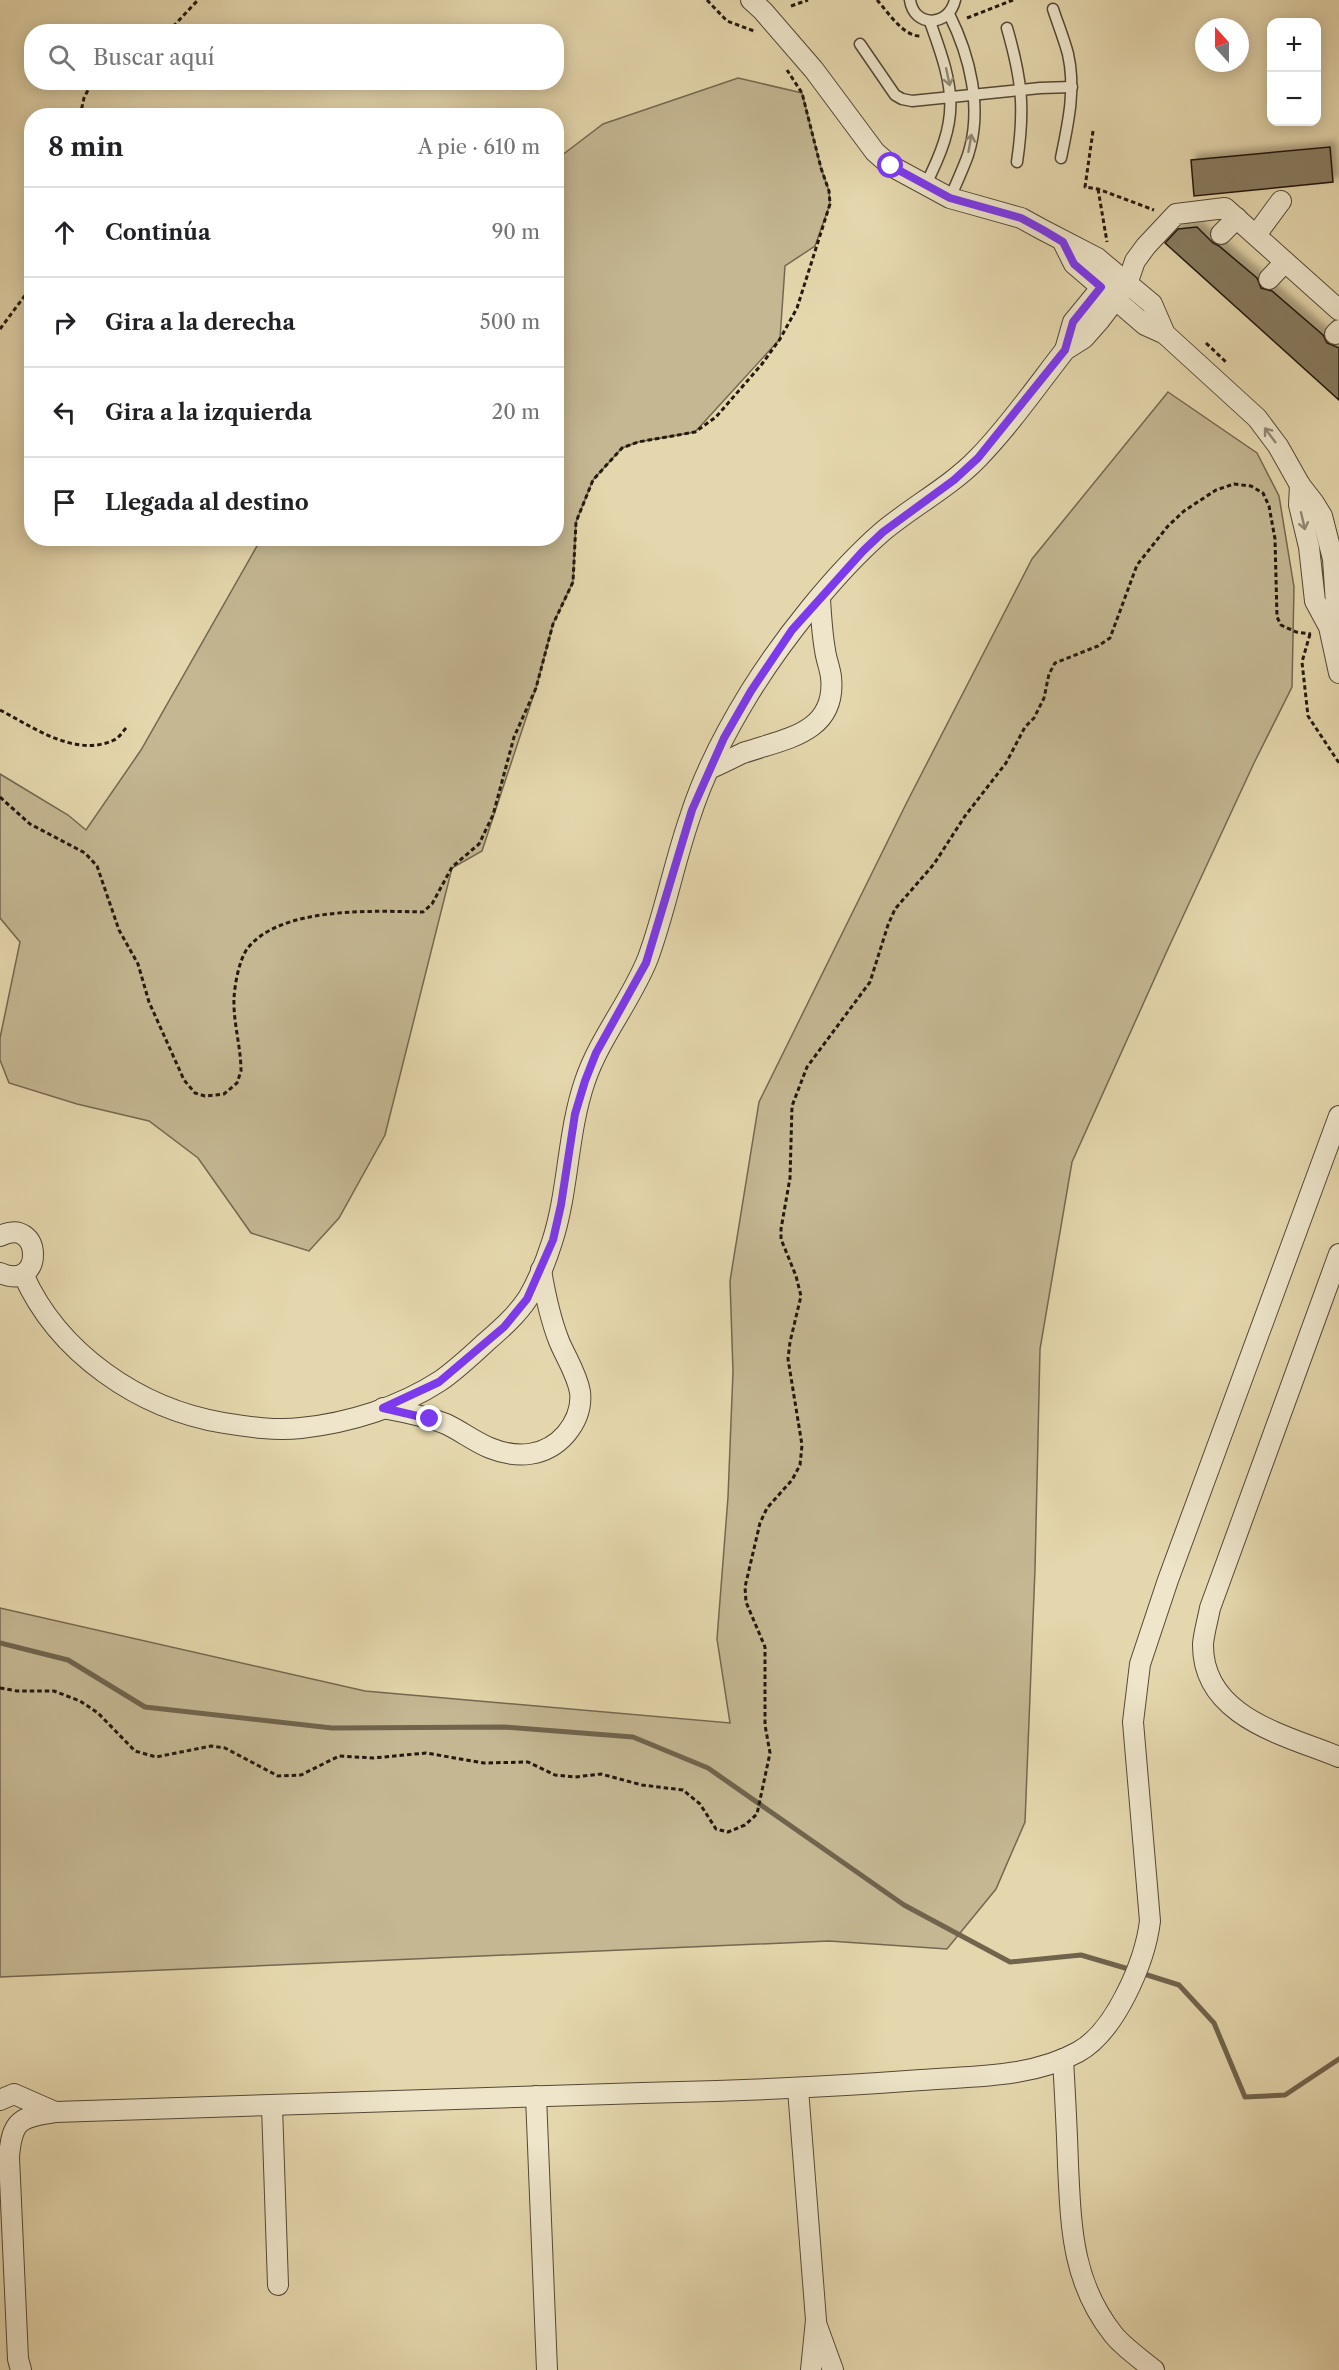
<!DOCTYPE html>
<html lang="es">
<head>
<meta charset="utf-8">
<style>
	:root { --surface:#fff; --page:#f6f6f6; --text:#202124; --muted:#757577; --line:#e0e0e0 }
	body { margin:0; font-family:"Libre Caslon Text",serif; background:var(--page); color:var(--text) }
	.controls { position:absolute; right:18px; top:18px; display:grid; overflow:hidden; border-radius:12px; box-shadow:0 3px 15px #0003 }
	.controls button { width:54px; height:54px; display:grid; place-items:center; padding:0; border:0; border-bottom:2px solid var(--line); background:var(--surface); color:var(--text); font:30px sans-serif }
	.compass { position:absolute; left:1195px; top:18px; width:54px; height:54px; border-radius:50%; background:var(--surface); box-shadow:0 3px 15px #0003; rotate:339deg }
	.stop { position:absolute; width:18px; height:18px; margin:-14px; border:4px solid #7c3aed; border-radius:50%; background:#fff }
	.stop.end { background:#7c3aed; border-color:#fff; box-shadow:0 2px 6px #0008 }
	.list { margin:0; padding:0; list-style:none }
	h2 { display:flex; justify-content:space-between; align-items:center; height:78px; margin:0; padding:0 24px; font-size:26px }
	h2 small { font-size:20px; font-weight:400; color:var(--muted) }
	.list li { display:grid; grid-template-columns:39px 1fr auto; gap:18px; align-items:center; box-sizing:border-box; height:90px; padding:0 24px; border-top:2px solid var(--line) }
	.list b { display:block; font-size:22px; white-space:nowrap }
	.list em { font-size:20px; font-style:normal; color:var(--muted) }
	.icon { flex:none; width:33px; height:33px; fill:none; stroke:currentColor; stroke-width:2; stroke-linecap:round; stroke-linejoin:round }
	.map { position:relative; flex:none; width:1339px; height:2370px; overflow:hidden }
	.search { position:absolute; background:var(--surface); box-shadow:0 3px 15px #0003; left:24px; top:24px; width:540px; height:66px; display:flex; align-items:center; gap:15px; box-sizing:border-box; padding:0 21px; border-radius:24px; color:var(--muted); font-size:22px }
	.panel { position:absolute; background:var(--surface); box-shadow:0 3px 15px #0003; left:24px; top:108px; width:540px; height:438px; border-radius:24px }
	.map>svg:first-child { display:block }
	.green { fill:#c4b792; stroke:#746850; stroke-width:1.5 }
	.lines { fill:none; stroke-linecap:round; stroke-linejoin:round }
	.stream { stroke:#70644d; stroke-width:5 }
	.building { fill:#887c61; stroke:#23190f; stroke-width:1.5; filter:url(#shadow) }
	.lane-casing { stroke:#544836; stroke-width:13 }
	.street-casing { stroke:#544836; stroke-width:22 }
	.path { stroke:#23190f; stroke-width:3; stroke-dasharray:4.5 3; stroke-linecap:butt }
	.lane { stroke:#eee5ca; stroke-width:10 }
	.street { stroke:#eee5ca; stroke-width:20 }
	.oneway { stroke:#938976 }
	.route { stroke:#7c3aed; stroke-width:8 }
</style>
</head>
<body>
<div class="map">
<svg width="1339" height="2370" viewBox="0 0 1339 2370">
	<defs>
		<filter id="shadow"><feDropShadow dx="5.5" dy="-5.5" stdDeviation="3" flood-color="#0004"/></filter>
	</defs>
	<rect width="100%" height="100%" fill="#e5d7ad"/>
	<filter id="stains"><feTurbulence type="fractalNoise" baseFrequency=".00333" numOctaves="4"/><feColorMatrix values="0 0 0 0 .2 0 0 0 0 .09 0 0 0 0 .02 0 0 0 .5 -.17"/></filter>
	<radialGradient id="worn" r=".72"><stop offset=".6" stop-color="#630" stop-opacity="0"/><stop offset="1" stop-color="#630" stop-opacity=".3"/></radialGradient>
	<!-- green -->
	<g class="green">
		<polygon points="738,78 802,93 821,168 829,191 830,204 815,246 785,266 780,339 695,432 638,442 622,448 593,480 576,522 573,582 553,624 536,688 482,851 452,868 385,1135 339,1218 309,1251 251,1233 198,1158 149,1121 77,1104 9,1083 0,1060 0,1038 20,942 0,918 0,774 68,815 86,830 141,750 261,539 556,538 557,159 603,124"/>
		<polygon points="1168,392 1257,453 1279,496 1294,587 1292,687 1254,763 1167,951 1072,1162 1040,1349 1035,1569 1025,1822 996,1889 947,1949 829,1941 0,1977 0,1608 365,1691 730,1723 717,1639 728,1497 733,1371 730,1281 759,1102 907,802 1032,559"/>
	</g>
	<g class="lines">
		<!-- stream -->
		<g class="stream">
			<polyline points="0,1643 68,1660 145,1707 332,1728 505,1727 633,1737 708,1768 904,1905 1010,1962 1081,1955 1132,1970"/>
			<polyline points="1141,1973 1179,1985 1214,2023 1245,2097 1285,2095 1339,2059"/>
		</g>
	</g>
	<!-- building -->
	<g class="building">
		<polygon points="1330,147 1333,182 1194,196 1191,160"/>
		<polygon points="1197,227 1213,243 1219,246 1257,278 1261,288 1272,291 1323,335 1327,343 1339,348 1339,400 1165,243 1178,229"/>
	</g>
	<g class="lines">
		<defs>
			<g id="lane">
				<path d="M910,0C914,28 949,27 955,0"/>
				<path d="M1053,9C1058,24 1064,39 1068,54C1076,89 1068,124 1061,158"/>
				<path d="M949,14C970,56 983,108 968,155C963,169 956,184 950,198"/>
				<path d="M1007,28C1022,80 1025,108 1017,162"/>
				<polyline points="860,44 895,95 902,99 912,101 1040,88 1072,87"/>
				<path d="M925,186C960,117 956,93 930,22"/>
			</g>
			<g id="street">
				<polyline points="751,0 763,11 814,70 875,152 891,166 950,198 1021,218 1043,230 1097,258 1152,304 1165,334 1257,418 1278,446 1300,485"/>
				<polyline points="1221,234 1237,218"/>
				<polyline points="1256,235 1281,201"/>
				<polyline points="1063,242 1074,264 1145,325 1165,334"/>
				<polyline points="1269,279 1285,262"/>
				<polyline points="1335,334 1339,330"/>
				<polyline points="1065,350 1073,322 1110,277"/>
				<polyline points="1329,627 1336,604 1333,559 1322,516 1314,503 1300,485 1299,505 1309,547 1315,601 1329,627 1339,673"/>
				<path d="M709,769C721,764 732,758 743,753C783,739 837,734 831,677C830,668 826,659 825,650C822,633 821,616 820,599"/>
				<path d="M0,1236C43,1215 45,1293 0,1273"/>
				<path d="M1339,1254L1210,1608C1208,1619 1204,1632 1203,1644C1202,1717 1285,1735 1339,1757"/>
				<path d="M23,1274C58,1353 139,1409 224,1423C249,1427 276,1431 301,1428C349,1423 400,1407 440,1381C456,1370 472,1355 486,1342C501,1329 517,1315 528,1298C538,1281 546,1261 552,1242C569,1190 567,1133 585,1081C600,1037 631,1001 648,958C665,912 674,863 690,817C704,773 726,731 750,692C783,639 835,573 882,532C913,506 950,487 978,458C1010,425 1037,386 1065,350L1084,338L1099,321L1127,284L1135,261L1146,246L1176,214L1225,208L1339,310"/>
				<path d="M383,1408C404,1412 426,1416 446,1424C461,1431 475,1442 490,1448C517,1459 546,1457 566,1434C576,1422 582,1409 580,1392C577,1374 566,1358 559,1341C550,1318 545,1294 541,1270"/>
				<path d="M1063,2059C1065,2094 1067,2130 1068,2165C1071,2227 1072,2282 1113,2334C1123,2347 1141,2359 1154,2370"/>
				<polyline points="798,2089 816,2320 811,2370"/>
				<polyline points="536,2096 547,2370"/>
				<polyline points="0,2100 14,2094 55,2112"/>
				<polyline points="272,2106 278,2285"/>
				<polyline points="817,2326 833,2370"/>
				<path d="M21,2370L18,2359L9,2157C12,2120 20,2117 55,2112C251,2107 446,2098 642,2093C736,2091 828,2087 921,2080C973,2076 1031,2078 1078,2052C1115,2032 1145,1962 1150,1921L1133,1722L1140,1664L1168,1580L1339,1116"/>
			</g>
		</defs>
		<!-- lane casing -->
		<use href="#lane" class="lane-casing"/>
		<!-- street casing -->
		<use href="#street" class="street-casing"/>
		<!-- path -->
		<g class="path">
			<polyline points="707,0 727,21 754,31"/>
			<path d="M877,0C888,12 904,38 922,36"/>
			<polyline points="791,6 808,0"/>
			<polyline points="967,18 1013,0"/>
			<polyline points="168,32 198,0"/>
			<polyline points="80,116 84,98 92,82"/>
			<polyline points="1093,131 1085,187 1098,189 1154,210"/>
			<polyline points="1098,189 1107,242"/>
			<polyline points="0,329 32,286"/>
			<polyline points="1206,343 1227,363"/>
			<polyline points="1310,634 1302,662 1308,716 1339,763"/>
			<path d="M0,710C33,727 75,758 114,740C119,738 123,731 127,727"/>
			<path d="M0,797L30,824L85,853L97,866L119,930L138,964L149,1002L184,1080L195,1093L205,1096L224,1094L237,1083L241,1071C241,1047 233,1022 234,998C235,983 239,961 247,949C280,906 374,911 423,912L432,904L452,867L479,844L493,815L514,737L536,688L553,624L573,582L576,522L593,480L622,448L638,442L695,432L716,417L762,364L780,339L797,308L830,204L829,191L821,168L802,93L787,70"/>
			<polyline points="0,1688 17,1691 54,1691 80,1701 98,1713 135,1751 156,1757 211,1746 225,1748 278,1776 301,1775 339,1756 373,1758 426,1753 484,1763 528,1762 555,1775 575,1777 601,1774 642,1785 683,1790 700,1804 716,1829 728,1832 745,1825 757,1814 770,1753 765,1725 765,1647 746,1602 745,1587 760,1523 767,1508 792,1480 800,1465 802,1445 788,1359 790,1342 801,1296 796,1276 781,1239 781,1229 790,1178 792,1106 807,1067 870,982 888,925 895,909 934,864 965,816 1006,763 1025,727 1034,718 1044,698 1049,674 1055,663 1098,646 1110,638 1137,565 1168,526 1184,511 1216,490 1234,484 1251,486 1263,493 1269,506 1275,539 1277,617 1281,625 1296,632 1311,634"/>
		</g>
		<!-- lane -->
		<use href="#lane" class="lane"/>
		<!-- street -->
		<use href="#street" class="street"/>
	</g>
	<!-- one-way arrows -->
	<defs><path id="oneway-shaft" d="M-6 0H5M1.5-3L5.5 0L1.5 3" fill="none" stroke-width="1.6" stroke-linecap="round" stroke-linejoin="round" transform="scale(1.5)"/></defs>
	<g class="oneway">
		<use href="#oneway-shaft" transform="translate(948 77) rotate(78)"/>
		<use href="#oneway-shaft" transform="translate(970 143) rotate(-80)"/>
		<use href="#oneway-shaft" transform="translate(1270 435) rotate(-127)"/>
		<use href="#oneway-shaft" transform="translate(1303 521) rotate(77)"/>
	</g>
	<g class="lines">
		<!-- route -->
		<polyline class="route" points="430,1419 383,1408 439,1382 504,1327 527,1299 553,1240 561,1205 575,1114 585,1081 596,1053 646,963 692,810 724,738 751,691 792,630 863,551 883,532 954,480 978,458 1065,350 1073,322 1101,287 1074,264 1063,242 1043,230 1021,218 950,198 891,166"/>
	</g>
	<rect width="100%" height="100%" filter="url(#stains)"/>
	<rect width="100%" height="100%" fill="url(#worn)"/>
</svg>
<div class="controls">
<button>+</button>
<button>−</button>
</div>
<svg class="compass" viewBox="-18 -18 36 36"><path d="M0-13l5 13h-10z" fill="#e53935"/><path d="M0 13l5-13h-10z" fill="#757577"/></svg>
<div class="stop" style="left:891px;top:166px"></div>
<div class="stop end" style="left:430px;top:1419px"></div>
<div class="search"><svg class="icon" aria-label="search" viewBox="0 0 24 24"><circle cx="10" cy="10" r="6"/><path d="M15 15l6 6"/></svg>Buscar aquí</div>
<section class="panel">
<h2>8 min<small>A pie · 610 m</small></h2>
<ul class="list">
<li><svg class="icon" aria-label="ahead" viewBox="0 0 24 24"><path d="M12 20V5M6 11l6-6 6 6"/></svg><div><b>Continúa</b></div><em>90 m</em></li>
<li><svg class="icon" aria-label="right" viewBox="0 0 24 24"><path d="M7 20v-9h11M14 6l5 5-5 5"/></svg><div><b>Gira a la derecha</b></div><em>500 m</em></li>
<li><svg class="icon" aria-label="left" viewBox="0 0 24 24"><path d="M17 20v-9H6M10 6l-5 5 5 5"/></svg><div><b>Gira a la izquierda</b></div><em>20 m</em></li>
<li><svg class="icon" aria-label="arrive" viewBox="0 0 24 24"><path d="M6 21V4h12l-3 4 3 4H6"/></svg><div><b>Llegada al destino</b></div></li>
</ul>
</section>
</div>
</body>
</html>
